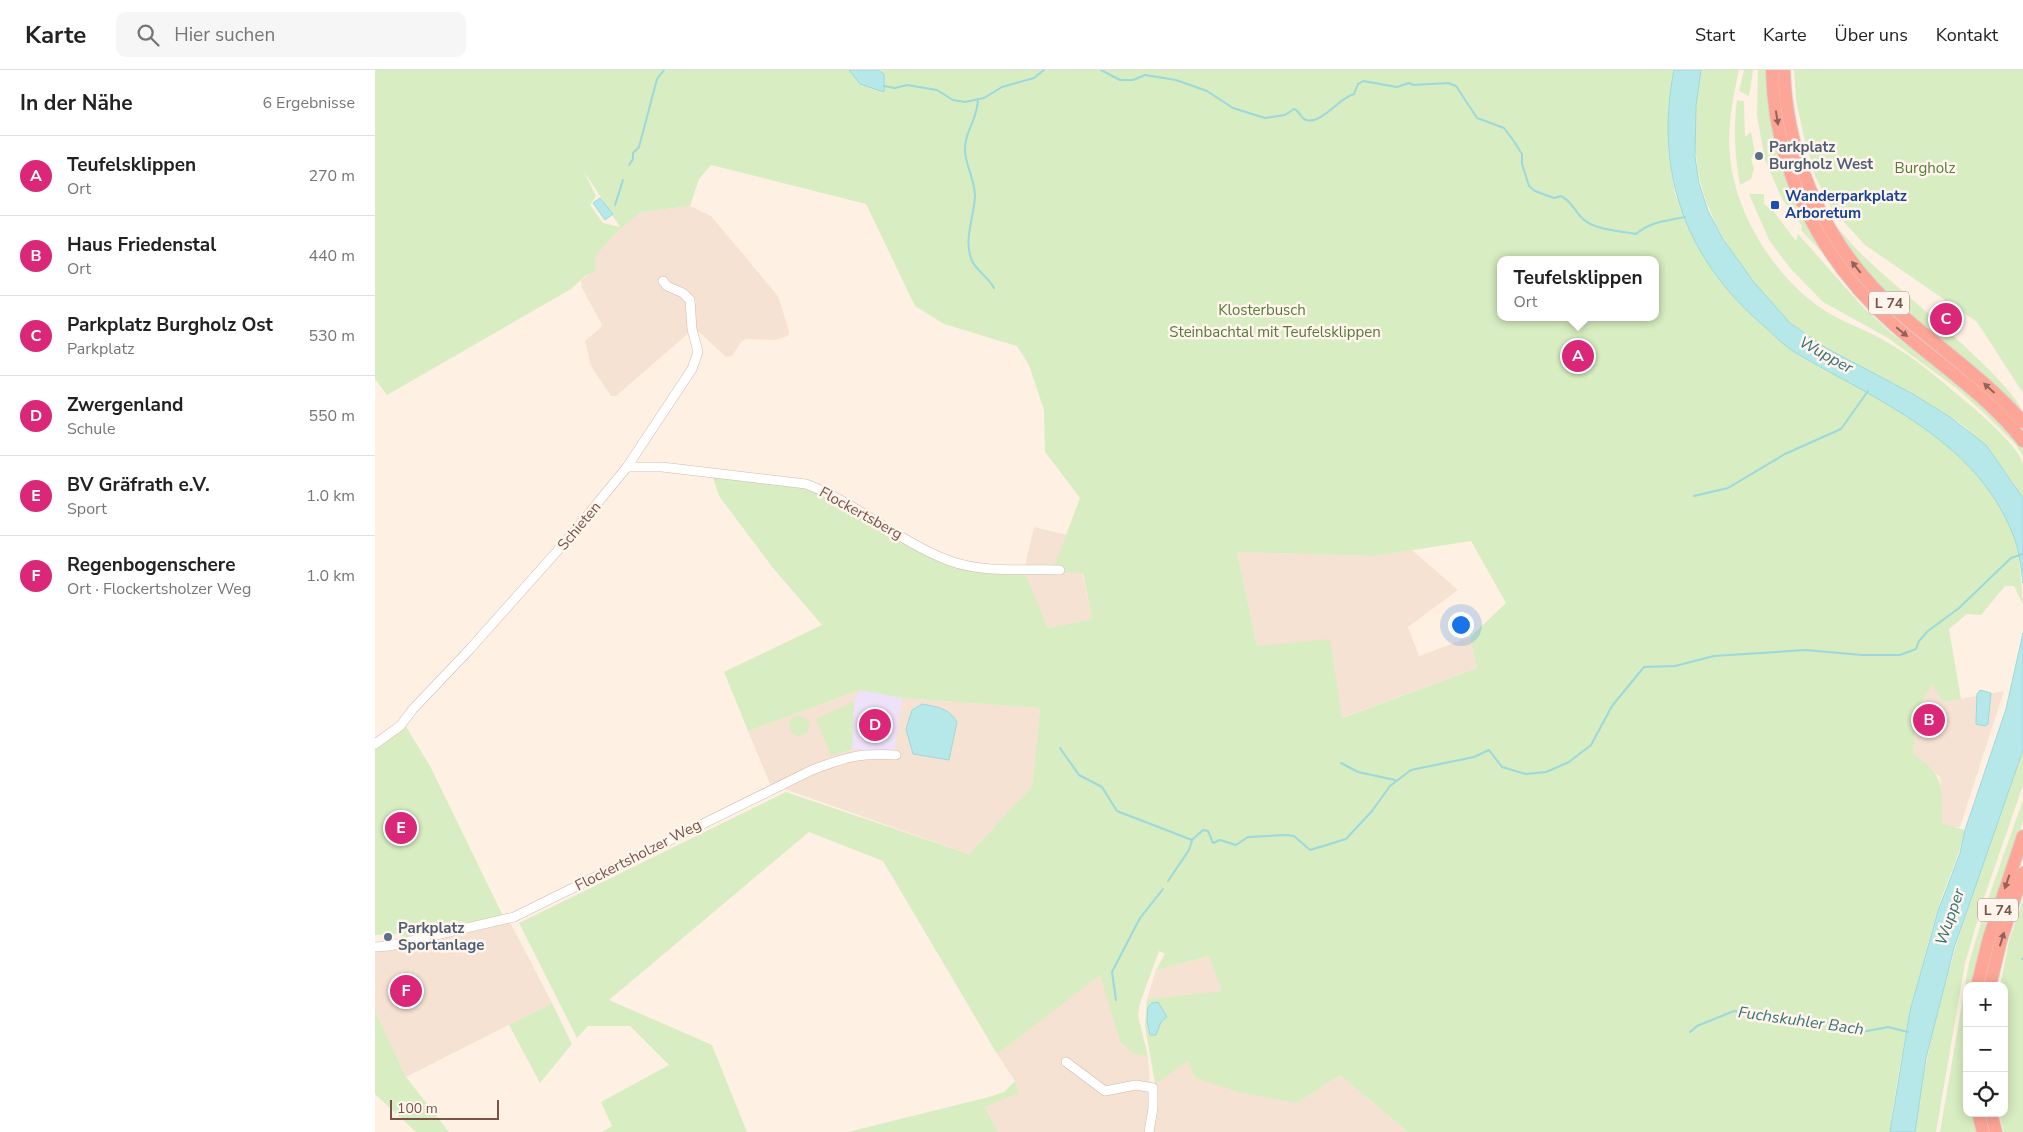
<!DOCTYPE html>
<html lang="de">
<head>
<meta charset="utf-8">
<style>
	:root { --surface:#fff; --page:#f6f6f6; --text:#222; --muted:#767676; --line:#e0e0e0; --accent:#db2777 }
	body { margin:0; font-family:"Nunito Sans",sans-serif; background:var(--page); color:var(--text) }
	.controls { position:absolute; right:15px; bottom:15px; display:grid; overflow:hidden; border-radius:10px; box-shadow:0 2px 12px #0003 }
	.controls button { width:45px; height:45px; display:grid; place-items:center; padding:0; border:0; border-bottom:1px solid var(--line); background:var(--surface); color:var(--text); font:25px sans-serif }
	.scale { position:absolute; left:15px; bottom:12px; width:109px; box-sizing:border-box; padding-left:5px; border:2px solid #795347; border-top:0; font-size:14px; line-height:18px; white-space:nowrap; color:#795347; -webkit-text-stroke:4px #fff5ec; paint-order:stroke }
	.you { position:absolute; left:1085px; top:554px; width:18px; height:18px; margin:-12px; border:4px solid #fff; border-radius:50%; background:#1a73e8; box-shadow:0 0 0 8px #1a73e833 }
	.badge { display:grid; place-items:center; width:32px; height:32px; border-radius:50%; background:var(--accent); color:#fff; font-size:16px; font-weight:700 }
	.pin { position:absolute; translate:-50% -50%; border:2px solid #fff; box-shadow:0 1px 5px #0006 }
	.popup { position:absolute; left:1122px; top:186px; width:162px; height:65px; box-sizing:border-box; display:grid; place-content:center; border-radius:10px; background:var(--surface); filter:drop-shadow(0 1px 4px #0005); font-size:16px; white-space:nowrap; color:var(--muted) }
	.popup b { font-size:19px; color:var(--text) }
	.popup::after { content:''; position:absolute; left:50%; top:100%; margin-left:-10px; border:10px solid transparent; border-top-color:var(--surface) }
	.list { margin:0; padding:0; list-style:none }
	h2 { display:flex; justify-content:space-between; align-items:center; height:65px; margin:0; padding:0 20px; font-size:21px }
	h2 small { font-size:16px; font-weight:400; color:var(--muted) }
	.list li { display:grid; grid-template-columns:32px 1fr auto; gap:15px; align-items:center; box-sizing:border-box; height:80px; padding:0 20px; border-top:1px solid var(--line) }
	.list b { display:block; font-size:19px; white-space:nowrap }
	.list p { margin:0; font-size:16px; white-space:nowrap; color:var(--muted) }
	.list em { font-size:16px; font-style:normal; color:var(--muted) }
	.icon { flex:none; width:28px; height:28px; fill:none; stroke:currentColor; stroke-width:2; stroke-linecap:round; stroke-linejoin:round }
	.map { position:relative; flex:none; width:1648px; height:1062px; overflow:hidden }
	header { display:flex; align-items:center; gap:30px; box-sizing:border-box; height:70px; padding:0 25px; background:var(--surface); border-bottom:1px solid var(--line) }
	header strong { font-size:24px }
	nav { display:flex; gap:28px; margin-inline-start:auto; font-size:18px }
	.search { width:350px; height:45px; background:var(--page); display:flex; align-items:center; gap:12px; box-sizing:border-box; padding:0 18px; border-radius:10px; color:var(--muted); font-size:19px }
	main { display:flex }
	aside { flex:1; background:var(--surface) }
	.map>svg:first-child { display:block }
	.residential { fill:#f6e2d2 }
	.education { fill:#eee1fa }
	.green { fill:#d8edc1; fill-rule:evenodd }
	.water { fill:#b7e8e9; stroke:#9cd9dc }
	.lines { fill:none; stroke-linecap:round; stroke-linejoin:round }
	.stream { stroke:#9cd9dc; stroke-width:2 }
	.minor-casing { stroke:#d3b9ac; stroke-width:10 }
	.highway-casing { stroke:#dcd2cf; stroke-width:14 }
	.minor { stroke:#fff; stroke-width:9 }
	.highway { stroke:#fda596; stroke-width:12 }
	.oneway { fill:#936357 }
	.service-dot { fill:#5c6f8a; stroke:#fff5ec; stroke-width:2 }
	.transit-dot { fill:#1a4fb4; stroke:#fff5ec; stroke-width:2 }
	.labels { text-anchor:middle; dominant-baseline:central; stroke-width:5; stroke-linejoin:round; paint-order:stroke }
	.shield { fill:#fff5ec; stroke:#a18478; stroke-width:1 }
	.shield-label { font-size:14px; font-weight:bold; fill:#795347 }
	.service-label { font-size:15px; font-weight:bold; fill:#4e5e75; stroke:#fff5ec; text-anchor:start }
	.park-label { font-size:15px; fill:#557a3c; stroke:#fff5ec }
	.transit-label { font-size:15px; font-weight:bold; fill:#164399; stroke:#fff5ec; text-anchor:start }
	.street-label { font-size:15px; fill:#795347; stroke:#fff5ec }
	.water-label { font-size:16px; font-style:italic; fill:#377478; stroke:#fff5ec }
</style>
</head>
<body>
<header>
<strong>Karte</strong>
<div class="search"><svg class="icon" aria-label="search" viewBox="0 0 24 24"><circle cx="10" cy="10" r="6"/><path d="M15 15l6 6"/></svg>Hier suchen</div>
<nav><a>Start</a><a>Karte</a><a>Über uns</a><a>Kontakt</a></nav>
</header>
<main>
<aside>
<h2>In der Nähe<small>6 Ergebnisse</small></h2>
<ul class="list">
<li><span class="badge">A</span><div><b>Teufelsklippen</b><p>Ort</p></div><em>270 m</em></li>
<li><span class="badge">B</span><div><b>Haus Friedenstal</b><p>Ort</p></div><em>440 m</em></li>
<li><span class="badge">C</span><div><b>Parkplatz Burgholz Ost</b><p>Parkplatz</p></div><em>530 m</em></li>
<li><span class="badge">D</span><div><b>Zwergenland</b><p>Schule</p></div><em>550 m</em></li>
<li><span class="badge">E</span><div><b>BV Gräfrath e.V.</b><p>Sport</p></div><em>1.0 km</em></li>
<li><span class="badge">F</span><div><b>Regenbogenschere</b><p>Ort · Flockertsholzer Weg</p></div><em>1.0 km</em></li>
</ul>
</aside>
<div class="map">
<svg width="1648" height="1062" viewBox="0 0 1648 1062">
	<rect width="100%" height="100%" fill="#fef1e4"/>
	<!-- residential -->
	<g class="residential">
		<polygon points="315,136 336,146 403,226 414,261 413,266 400,270 371,269 366,272 357,286 351,287 324,262 315,262 241,326 236,326 216,296 210,271 225,258 227,255 207,218 206,210 221,199 219,186 242,162 266,142"/>
		<polygon points="659,457 692,465 680,499 707,502 717,549 673,558 649,500"/>
		<polygon points="1037,480 1083,520 1033,557 1044,586 1095,567 1102,598 966,648 882,576 862,482 999,486"/>
		<polygon points="1557,613 1568,632 1629,621 1585,757 1568,758 1565,707 1538,684 1542,643"/>
		<polygon points="485,620 527,628 665,638 657,716 594,784 395,714 373,661"/>
		<polygon points="135,852 177,933 31,1007 0,941 0,882"/>
		<polygon points="834,886 848,921 772,929 781,900"/>
		<polygon points="725,904 745,972 759,984 773,986 775,1014 780,1014 813,990 922,1033 965,1005 1033,1062 623,1062 610,1037 643,1022 640,1011 622,984"/>
	</g>
	<!-- education -->
	<polygon class="education" points="485,620 527,628 519,682 477,679 479,631"/>
	<!-- green -->
	<g class="green">
		<path d="M0,0H1299L1293,42V80L1300,124L1309,147L1383,237L1532,330L1629,428L1644,485L1648,535L1639,516H1630L1606,545L1592,544L1574,559L1586,629L1568,632L1557,614L1542,643L1538,684C1572,706 1565,717 1568,754L1590,760C1584,788 1571,812 1563,839C1541,912 1524,987 1515,1062H1033L965,1005L922,1033L864,1022L820,1008L813,991L780,1014L770,956L772,929L847,921L834,886L781,900L790,884L784,881L765,933L763,946L773,986L759,984L745,972L725,905L622,984L508,791L434,762L234,930L337,975L372,1062H227L237,1056L226,1032L294,995L255,956H213L202,968L144,853L411,722L594,784L657,716L665,638L527,628L485,620L373,661L349,602L447,555L398,498L344,426L337,405L420,415L449,423L582,495L649,500L673,558L717,549L708,503L667,501L681,492L705,428L670,382L669,340L654,295L642,276L569,254L540,236L491,134L336,95L324,109L315,136L266,142L242,162L220,186L221,200L210,206L196,219L12,325L0,309ZM208,100L245,157L228,153L215,135L221,126ZM1126,190H1280V247H1126ZM1096,471L1131,533L1095,567L1102,598L967,648L955,569L882,576L862,482L999,486Z"/>
		<path d="M1326,0H1364C1358,28 1352,57 1355,86C1360,143 1399,206 1446,238C1466,252 1490,259 1510,271C1543,289 1572,316 1601,340C1613,351 1644,378 1648,394C1648,404 1648,417 1648,428C1633,403 1613,378 1591,358C1582,350 1570,344 1559,337C1520,313 1476,295 1437,270C1412,254 1393,231 1376,208C1321,137 1312,88 1326,0Z"/>
		<polygon points="1369,0 1378,0 1374,26 1364,21"/>
		<polygon points="1383,0 1392,0 1423,137 1454,190 1426,160 1427,156 1407,129 1390,90 1382,46"/>
		<polygon points="1419,0 1648,0 1648,323 1602,252 1490,175 1457,139 1440,106 1428,63 1421,30"/>
		<path d="M1362,30L1369,31L1370,67L1376,62L1380,83L1376,89L1379,99L1376,109L1365,115C1360,86 1358,59 1362,30Z"/>
		<polygon points="1374,124 1389,124 1389,134 1399,142 1421,171 1423,164 1488,237 1516,263 1586,315 1644,373 1648,378 1648,386 1641,375 1611,345 1581,318 1513,268 1448,232 1415,198 1394,170"/>
		<path d="M1460,155C1472,168 1483,182 1497,194C1520,216 1648,320 1648,345L1529,240L1482,191Z"/>
		<polygon points="479,631 477,679 456,686 441,649"/>
		<circle cx="424" cy="656" r="10"/>
		<polygon points="30,655 55,696 128,846 26,869 25,864 0,865 0,676 19,666"/>
		<path d="M1648,680V715L1609,828L1590,893L1561,1062H1540C1557,924 1603,810 1648,680Z"/>
		<polygon points="1648,730 1648,751 1597,916 1592,916 1592,1043 1598,1043 1602,1062 1565,1062 1594,893 1613,829"/>
		<polygon points="1648,829 1648,1062 1629,1062 1624,1043 1629,1043 1629,916 1625,916 1634,871"/>
		<polygon points="177,933 197,974 165,1013 134,955"/>
		<polygon points="0,941 31,1007 74,1062 41,1062 0,1024"/>
		<polygon points="640,1011 643,1023 610,1037 623,1062 473,1062 614,1027 629,1022"/>
	</g>
	<!-- water -->
	<g class="water">
		<polygon points="474,0 503,0 509,4 509,22 485,14"/>
		<path d="M1299,0H1326L1321,36L1320,87L1324,113L1333,141L1348,169L1378,211L1415,253L1451,278L1536,323L1575,347L1611,375L1648,428V513C1646,496 1644,478 1637,462C1599,369 1501,330 1421,283C1409,276 1399,265 1389,256C1310,189 1279,101 1299,0Z"/>
		<polygon points="225,128 238,144 230,150 218,133"/>
		<polygon points="1648,563 1648,680 1579,878 1551,988 1540,1062 1515,1062 1535,941 1563,841 1585,783 1590,760 1631,639"/>
		<polygon points="1605,620 1616,623 1613,654 1610,656 1601,654 1601,651 1602,624"/>
		<path d="M547,634C562,637 574,638 582,652L574,690L538,684L531,659L537,640Z"/>
		<polygon points="783,932 792,947 786,952 781,965 775,965 772,951 773,937 777,933"/>
	</g>
	<g class="lines">
		<!-- stream -->
		<g class="stream">
			<path d="M726,0L745,10H758L770,5L801,10L832,21L858,38L890,48L910,45L919,39C925,41 925,48 931,50C946,55 965,27 979,24L983,14L988,11L1022,17L1034,13L1038,15L1073,13L1081,16L1102,48L1129,58L1138,70L1147,84V94L1154,116L1160,121L1179,128L1186,126C1198,132 1199,141 1208,149C1222,161 1243,160 1261,164C1276,151 1292,151 1310,147"/>
			<polyline points="509,16 520,18 532,15 562,20 578,30 590,32 609,28 627,17 659,8 669,0"/>
			<path d="M603,29C603,49 589,62 590,81C591,97 600,110 600,126C599,148 588,170 597,191C602,201 613,207 619,218"/>
			<polyline points="254,95 258,89 258,83 264,77 282,9 289,0"/>
			<polyline points="240,135 248,110"/>
			<polyline points="1319,426 1353,418 1410,384 1466,359 1493,321"/>
			<polyline points="685,678 704,705 727,717 742,741 817,770 828,760 833,761 838,773 845,770 861,775 873,767 911,765 919,766 935,780 971,769 997,741 1015,716 1036,700 1099,687 1114,680 1127,697 1151,704 1171,702 1194,692 1216,675 1237,636 1269,597 1300,596 1339,586 1431,580 1487,585 1525,585 1541,579 1544,571 1553,561 1584,538 1636,488 1648,484"/>
			<polyline points="966,693 983,702 1020,710"/>
			<polyline points="793,811 814,780 817,771"/>
			<polyline points="1647,889 1648,889"/>
			<polyline points="741,930 737,902 765,848 788,819"/>
			<polyline points="1315,962 1322,956 1359,941 1480,956 1487,962 1513,957 1533,962"/>
		</g>
		<defs>
			<g id="minor">
				<path d="M252,397H287L431,414C482,433 524,472 575,491C608,503 651,499 685,500"/>
				<polyline points="0,674 25,656 38,639 95,579 193,469 252,397 317,299 323,282 317,259 315,230 308,223 292,216 288,211"/>
				<path d="M0,877L14,876L139,847L437,700C471,687 484,683 521,685"/>
				<polyline points="691,992 730,1021 761,1015 778,1018 778,1038 774,1062"/>
			</g>
			<g id="highway">
				<path d="M1397,0C1399,99 1445,190 1519,255C1562,293 1612,325 1648,371"/>
				<path d="M1409,0C1412,96 1456,184 1528,246C1569,281 1613,312 1648,352"/>
				<polyline points="1602,916 1614,868 1648,766"/>
				<polyline points="1615,916 1626,870 1648,803"/>
				<polyline points="1603,1043 1608,1062"/>
				<polyline points="1616,1043 1621,1062"/>
			</g>
		</defs>
		<!-- minor casing -->
		<use href="#minor" class="minor-casing"/>
		<!-- highway casing -->
		<use href="#highway" class="highway-casing"/>
		<!-- minor -->
		<use href="#minor" class="minor"/>
		<!-- highway -->
		<use href="#highway" class="highway"/>
	</g>
	<!-- one-way arrows -->
	<defs><path id="oneway-solid" d="M-6-.8H1V-3.2L6.5 0L1 3.2V.8H-6Z" transform="scale(1.25)"/></defs>
	<g class="oneway">
		<use href="#oneway-solid" transform="translate(1402 48) rotate(81)"/>
		<use href="#oneway-solid" transform="translate(1481 197) rotate(-129)"/>
		<use href="#oneway-solid" transform="translate(1527 262) rotate(39)"/>
		<use href="#oneway-solid" transform="translate(1614 318) rotate(-138)"/>
		<use href="#oneway-solid" transform="translate(1632 812) rotate(109)"/>
		<use href="#oneway-solid" transform="translate(1627 869) rotate(-73)"/>
	</g>
	<!-- markers -->
	<g class="service-dot">
		<circle cx="1384" cy="86" r="5"/>
		<circle cx="13" cy="867" r="5"/>
	</g>
	<rect class="transit-dot" x="1395" y="130" width="10" height="10" rx="2.5"/>
	<g class="labels">
		<!-- shield labels -->
		<g class="shield">
			<rect x="1494" y="221.5" width="40" height="23" rx="4"/>
			<rect x="1603" y="828.5" width="40" height="23" rx="4"/>
		</g>
		<g class="shield-label">
			<text x="1514" y="233">L 74</text>
			<text x="1623" y="840">L 74</text>
		</g>
		<!-- service labels -->
		<g class="service-label">
			<text x="1394" y="77">Parkplatz<tspan x="1394" dy="17">Burgholz West</tspan></text>
			<text x="23" y="858">Parkplatz<tspan x="23" dy="17">Sportanlage</tspan></text>
		</g>
		<!-- park labels -->
		<g class="park-label">
			<text x="1550" y="98">Burgholz</text>
			<text x="887" y="240">Klosterbusch</text>
			<text x="900" y="262">Steinbachtal mit Teufelsklippen</text>
		</g>
		<!-- transit labels -->
		<g class="transit-label">
			<text x="1410" y="126">Wanderparkplatz<tspan x="1410" dy="17">Arboretum</tspan></text>
		</g>
		<!-- street labels -->
		<g class="street-label">
			<text transform="translate(486 443) rotate(29)">Flockertsberg</text>
			<text transform="translate(204 456) rotate(-50)">Schieten</text>
			<text transform="translate(263 785) rotate(-27)">Flockertsholzer Weg</text>
		</g>
		<!-- water labels -->
		<g class="water-label">
			<text transform="translate(1451 285) rotate(29)">Wupper</text>
			<text transform="translate(1575 847) rotate(-71)">Wupper</text>
			<text transform="translate(1426 951) rotate(8)">Fuchskuhler Bach</text>
		</g>
	</g>
</svg>
<div class="controls">
<button>+</button>
<button>−</button>
<button><svg class="icon" aria-label="locate" viewBox="0 0 24 24"><circle cx="12" cy="12" r="6"/><path d="M12 2v4M12 18v4M2 12h4M18 12h4"/></svg></button>
</div>
<div class="scale">100 m</div>
<div class="you"></div>
<div class="pin badge" style="left:1203px;top:286px">A</div>
<div class="popup"><b>Teufelsklippen</b>Ort</div>
<div class="pin badge" style="left:1554px;top:650px">B</div>
<div class="pin badge" style="left:1571px;top:249px">C</div>
<div class="pin badge" style="left:500px;top:655px">D</div>
<div class="pin badge" style="left:26px;top:758px">E</div>
<div class="pin badge" style="left:31px;top:921px">F</div>
</div>
</main>
</body>
</html>
